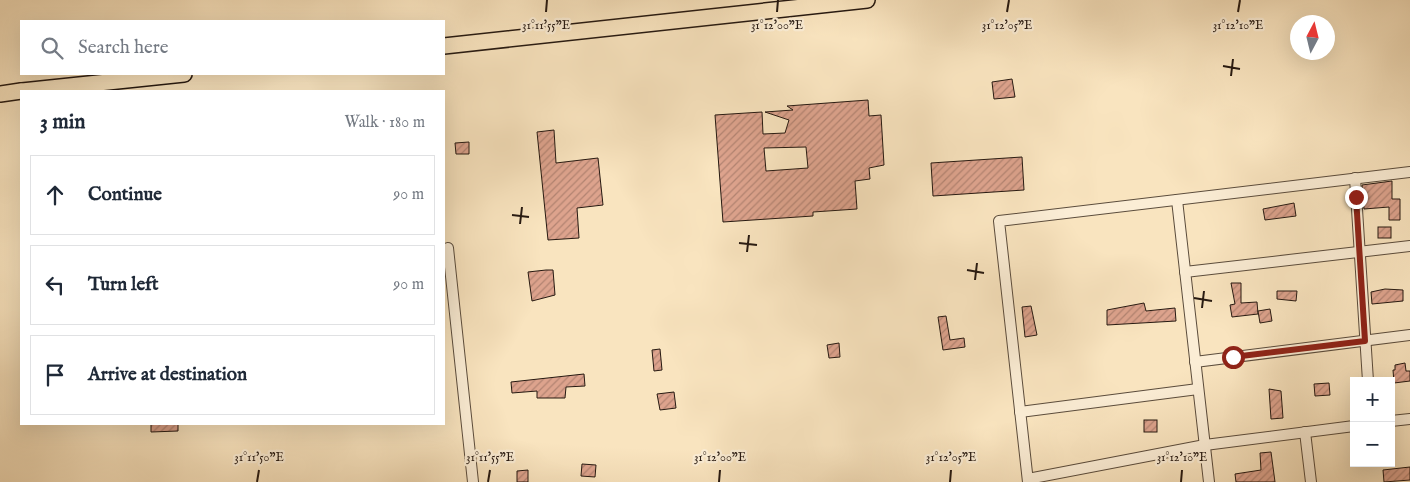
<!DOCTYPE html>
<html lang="en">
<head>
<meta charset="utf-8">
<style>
	:root { --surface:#fff; --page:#f2f2f3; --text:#1f2937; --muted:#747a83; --line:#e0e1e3 }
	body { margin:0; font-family:"IM FELL English",serif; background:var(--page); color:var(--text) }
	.controls { position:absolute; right:15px; bottom:15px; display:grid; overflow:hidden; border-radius:0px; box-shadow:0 5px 20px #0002 }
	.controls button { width:45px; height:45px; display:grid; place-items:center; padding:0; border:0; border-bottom:1px solid var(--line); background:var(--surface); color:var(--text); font:25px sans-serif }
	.compass { position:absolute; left:1290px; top:15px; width:45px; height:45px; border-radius:50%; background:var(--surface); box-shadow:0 5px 20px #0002; rotate:7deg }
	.stop { position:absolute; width:15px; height:15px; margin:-11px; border:4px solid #8f2418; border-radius:50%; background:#fff }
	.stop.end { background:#8f2418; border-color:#fff; box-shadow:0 1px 5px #0008 }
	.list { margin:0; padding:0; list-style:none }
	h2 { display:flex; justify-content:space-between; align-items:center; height:65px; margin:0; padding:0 20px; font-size:21px }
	h2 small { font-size:16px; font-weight:400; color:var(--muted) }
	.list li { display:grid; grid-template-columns:32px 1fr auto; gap:15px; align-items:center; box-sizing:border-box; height:80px; margin:0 10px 10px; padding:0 10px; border:1px solid var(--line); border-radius:0px }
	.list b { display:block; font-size:19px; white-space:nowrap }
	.list em { font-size:16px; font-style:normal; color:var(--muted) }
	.icon { flex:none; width:28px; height:28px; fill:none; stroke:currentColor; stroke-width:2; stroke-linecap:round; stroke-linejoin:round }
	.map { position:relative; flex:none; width:1410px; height:482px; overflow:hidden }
	.search { position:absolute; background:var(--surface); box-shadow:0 5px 20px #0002; left:20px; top:20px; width:425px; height:55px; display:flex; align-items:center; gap:12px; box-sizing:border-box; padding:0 18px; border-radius:0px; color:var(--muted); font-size:19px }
	.panel { position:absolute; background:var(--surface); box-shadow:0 5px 20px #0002; left:20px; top:90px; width:425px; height:335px; border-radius:0px }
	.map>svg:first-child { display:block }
	.building { fill:url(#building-hatch); stroke:#261911; fill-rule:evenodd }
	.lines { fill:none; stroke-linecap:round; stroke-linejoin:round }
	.minor-casing { stroke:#5b4c3c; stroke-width:12 }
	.highway-casing { stroke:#261911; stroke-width:18 }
	.minor { stroke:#fbedd5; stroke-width:10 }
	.highway { stroke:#f9e4bf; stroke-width:15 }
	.route { stroke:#8f2418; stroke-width:6 }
	.ticks { fill:none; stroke:#261911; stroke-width:2 }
	.ticks-label { font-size:12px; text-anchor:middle; fill:#261911; stroke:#fbedd5; stroke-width:4.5; stroke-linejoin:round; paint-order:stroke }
</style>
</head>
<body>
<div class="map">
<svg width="1410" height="482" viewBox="0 0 1410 482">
	<defs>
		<pattern id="building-hatch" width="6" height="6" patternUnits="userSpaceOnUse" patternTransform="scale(1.25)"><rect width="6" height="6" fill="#dda38d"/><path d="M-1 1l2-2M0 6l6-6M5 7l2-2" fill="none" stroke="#b38472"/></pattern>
	</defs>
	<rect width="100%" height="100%" fill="#f9e4bf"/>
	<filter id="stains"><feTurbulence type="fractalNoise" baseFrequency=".004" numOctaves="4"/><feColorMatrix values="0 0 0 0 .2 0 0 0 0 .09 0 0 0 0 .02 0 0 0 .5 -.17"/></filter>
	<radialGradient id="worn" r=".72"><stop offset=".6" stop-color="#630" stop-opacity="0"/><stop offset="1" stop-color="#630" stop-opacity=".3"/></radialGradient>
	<!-- building -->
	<g class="building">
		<polygon points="1012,79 1015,97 994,99 992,82"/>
		<path d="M868,100L869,116L881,115L884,165L869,168L870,179L855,181L857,209L813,212V216L723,222L715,115L762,112L763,134L785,133L789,120L765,112L793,110L787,106ZM806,147L808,168L766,171L764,148Z"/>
		<polygon points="554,130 556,163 598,158 603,205 577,208 579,238 548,240 537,132"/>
		<polygon points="469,142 469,154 456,154 455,143"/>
		<polygon points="1022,157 1024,190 933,196 931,163"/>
		<polygon points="1392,181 1392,199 1400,199 1400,220 1389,220 1389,207 1364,209 1362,185"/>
		<polygon points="1294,203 1296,216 1265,220 1263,209"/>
		<rect x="1378" y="227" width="13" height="11"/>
		<polygon points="546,270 553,270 555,295 532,301 528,272"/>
		<polygon points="1231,283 1241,283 1241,303 1257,302 1258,314 1232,317 1230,305 1235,304"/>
		<polygon points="1385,289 1403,290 1403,301 1372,304 1371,292"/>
		<polygon points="1277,291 1297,291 1296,301 1277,299"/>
		<polygon points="1144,303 1146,311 1175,308 1176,321 1107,325 1107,310"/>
		<polygon points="1031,306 1037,335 1025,337 1022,307"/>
		<polygon points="1270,309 1272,321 1260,323 1258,311"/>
		<polygon points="946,316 950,340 964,338 965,347 943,350 938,317"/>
		<polygon points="839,343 840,357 829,358 827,345"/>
		<polygon points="660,349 662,370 654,371 652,350"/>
		<polygon points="1405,363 1406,371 1410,371 1410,381 1394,383 1393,370 1395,370 1395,365"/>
		<polygon points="584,374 585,386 566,387 565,398 537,398 537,391 512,393 511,382"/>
		<polygon points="1329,383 1330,395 1315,396 1314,384"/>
		<polygon points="1269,389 1281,391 1283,418 1271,419"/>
		<polygon points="674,392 676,408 660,410 657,394"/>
		<rect x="1144" y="420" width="13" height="12"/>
		<polygon points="151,424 178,424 178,431 151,432"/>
		<polygon points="1271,452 1275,482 1236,482 1235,474 1261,470 1260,453"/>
		<polygon points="582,464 596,465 595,477 581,476"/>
		<polygon points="1410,467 1410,480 1384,482 1383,470"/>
		<polygon points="528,470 528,482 517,482 517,471"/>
	</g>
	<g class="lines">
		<defs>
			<g id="minor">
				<polyline points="1355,178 1368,381"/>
				<polyline points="1177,200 1209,482"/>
				<polyline points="448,248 473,482"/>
				<polyline points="1185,272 1410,246"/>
				<polyline points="1195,362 1410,335"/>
				<polyline points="1020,412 1198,389"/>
				<polyline points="1391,421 1410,419"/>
				<polyline points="1305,432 1311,482"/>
				<polyline points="1028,479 1205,445 1354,426"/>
				<polyline points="1028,482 999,221 1410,172"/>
			</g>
			<g id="highway">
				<polyline points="444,46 867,0"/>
				<polyline points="22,91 184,74"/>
				<polyline points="0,94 21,91"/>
			</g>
		</defs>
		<!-- minor casing -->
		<use href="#minor" class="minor-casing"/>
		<!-- highway casing -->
		<use href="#highway" class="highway-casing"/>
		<!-- minor -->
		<use href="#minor" class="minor"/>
		<!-- highway -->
		<use href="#highway" class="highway"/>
	</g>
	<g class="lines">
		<!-- route -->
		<polyline class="route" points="1233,357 1365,341 1356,197"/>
	</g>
	<!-- ticks -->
	<path class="ticks" d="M546,12L547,0M777,12L778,0M1007,12L1009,0M1238,12L1240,0M1223,66L1240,69M1231,76L1233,59M512,215L529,217M520,224L522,207M739,243L757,245M747,252L749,235M967,270L984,273M975,280L977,263M1194,298L1212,301M1202,308L1204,291M257,482L259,470M488,482L490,470M719,482L720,470M950,482L951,470M1181,482L1182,470"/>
	<g class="ticks-label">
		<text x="546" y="29">31°11'55"E</text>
		<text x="777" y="29">31°12'00"E</text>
		<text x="1007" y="29">31°12'05"E</text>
		<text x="1238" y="29">31°12'10"E</text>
		<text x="259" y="461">31°11'50"E</text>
		<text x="490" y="461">31°11'55"E</text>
		<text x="720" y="461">31°12'00"E</text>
		<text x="951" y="461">31°12'05"E</text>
		<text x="1182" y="461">31°12'10"E</text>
	</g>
	<rect width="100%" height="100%" filter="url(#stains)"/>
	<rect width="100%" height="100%" fill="url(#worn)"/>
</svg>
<div class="controls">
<button>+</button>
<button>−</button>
</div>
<svg class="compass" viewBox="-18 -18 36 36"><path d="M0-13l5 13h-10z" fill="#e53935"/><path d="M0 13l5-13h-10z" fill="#747a83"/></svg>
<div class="stop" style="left:1233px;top:357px"></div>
<div class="stop end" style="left:1356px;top:197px"></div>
<div class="search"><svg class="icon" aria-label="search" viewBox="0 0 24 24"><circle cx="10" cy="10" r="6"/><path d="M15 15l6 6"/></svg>Search here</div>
<section class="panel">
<h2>3 min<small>Walk · 180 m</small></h2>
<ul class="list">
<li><svg class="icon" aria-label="ahead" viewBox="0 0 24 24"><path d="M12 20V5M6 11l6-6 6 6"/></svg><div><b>Continue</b></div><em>90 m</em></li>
<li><svg class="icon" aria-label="left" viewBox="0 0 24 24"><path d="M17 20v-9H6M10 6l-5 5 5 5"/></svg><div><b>Turn left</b></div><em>90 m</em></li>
<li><svg class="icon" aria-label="arrive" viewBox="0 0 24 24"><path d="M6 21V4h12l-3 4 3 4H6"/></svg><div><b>Arrive at destination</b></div></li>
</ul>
</section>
</div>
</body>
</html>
